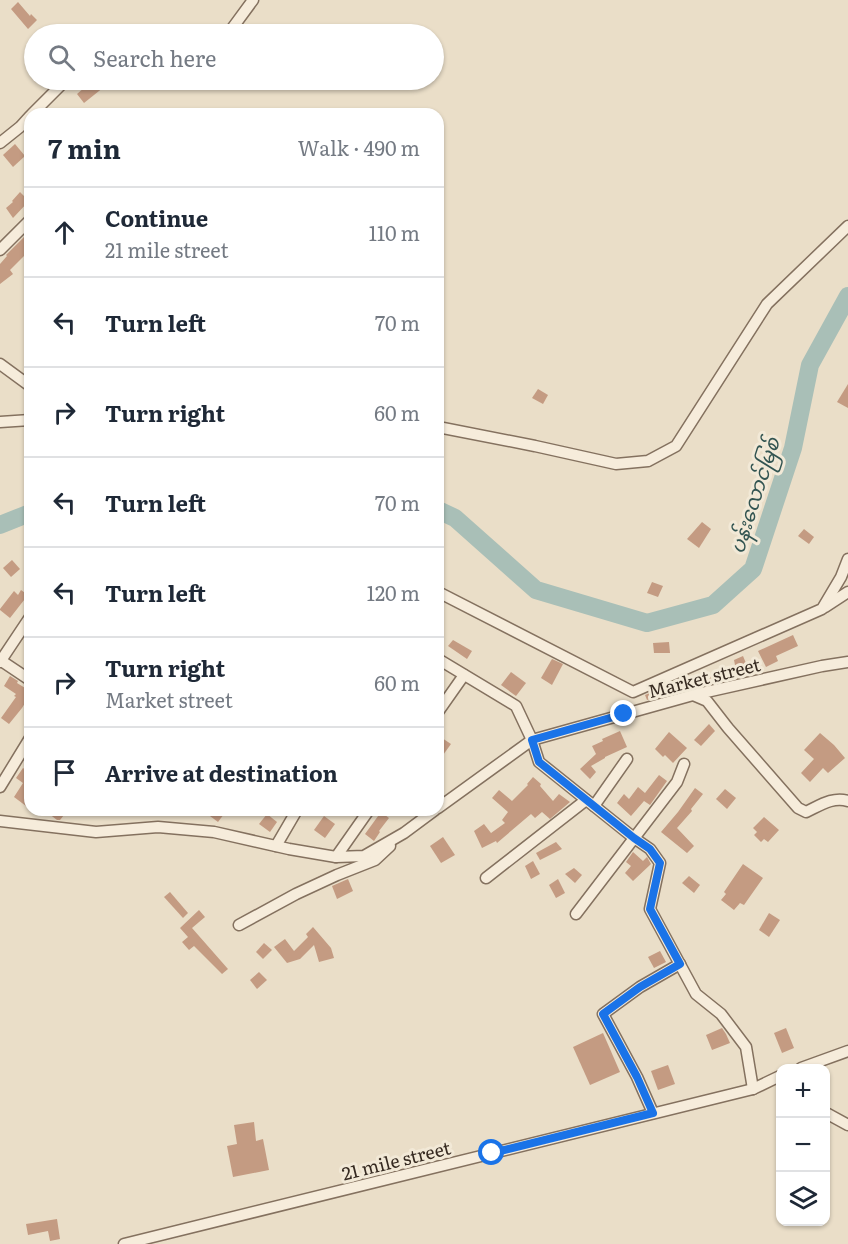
<!DOCTYPE html>
<html lang="en">
<head>
<meta charset="utf-8">
<style>
	:root { --surface:#fff; --page:#f6f6f7; --text:#1f2937; --muted:#747a83; --line:#e0e1e3 }
	body { margin:0; font-family:Literata,"Noto Sans Myanmar",serif; background:var(--page); color:var(--text) }
	.controls { position:absolute; right:18px; bottom:18px; display:grid; overflow:hidden; border-radius:12px; box-shadow:0 2px 4px #0004 }
	.controls button { width:54px; height:54px; display:grid; place-items:center; padding:0; border:0; border-bottom:2px solid var(--line); background:var(--surface); color:var(--text); font:30px sans-serif }
	.stop { position:absolute; width:18px; height:18px; margin:-14px; border:4px solid #1a73e8; border-radius:50%; background:#fff }
	.stop.end { background:#1a73e8; border-color:#fff; box-shadow:0 2px 6px #0008 }
	.list { margin:0; padding:0; list-style:none }
	h2 { display:flex; justify-content:space-between; align-items:center; height:78px; margin:0; padding:0 24px; font-size:26px }
	h2 small { font-size:20px; font-weight:400; color:var(--muted) }
	.list li { display:grid; grid-template-columns:39px 1fr auto; gap:18px; align-items:center; box-sizing:border-box; height:90px; padding:0 24px; border-top:2px solid var(--line) }
	.list b { display:block; font-size:22px; white-space:nowrap }
	.list p { margin:0; font-size:20px; white-space:nowrap; color:var(--muted) }
	.list em { font-size:20px; font-style:normal; color:var(--muted) }
	.icon { flex:none; width:33px; height:33px; fill:none; stroke:currentColor; stroke-width:2; stroke-linecap:round; stroke-linejoin:round }
	.map { position:relative; flex:none; width:848px; height:1244px; overflow:hidden }
	.search { position:absolute; background:var(--surface); box-shadow:0 2px 4px #0004; left:24px; top:24px; width:420px; height:66px; display:flex; align-items:center; gap:15px; box-sizing:border-box; padding:0 21px; border-radius:33px; color:var(--muted); font-size:22px }
	.panel { position:absolute; background:var(--surface); box-shadow:0 2px 4px #0004; left:24px; top:108px; width:420px; height:708px; border-radius:18px }
	.map>svg:first-child { display:block }
	.lines { fill:none; stroke-linecap:round; stroke-linejoin:round }
	.river { stroke:#a9bfb7; stroke-width:18 }
	.building { fill:#c49b82 }
	.minor-casing { stroke:#84715f; stroke-width:13 }
	.minor { stroke:#f6ecdb; stroke-width:10 }
	.route { stroke:#1a73e8; stroke-width:8 }
	.labels { text-anchor:middle; dominant-baseline:central; stroke-width:6; stroke-linejoin:round; paint-order:stroke }
	.street-label { font-size:18px; fill:#362a21; stroke:#f2e9d7 }
	.water-label { font-size:20px; font-style:italic; fill:#325451; stroke:#f2e9d7 }
</style>
</head>
<body>
<div class="map">
<svg width="848" height="1244" viewBox="0 0 848 1244">
	<rect width="100%" height="100%" fill="#eadec8"/>
	<g class="lines">
		<!-- river -->
		<g class="river">
			<polyline points="438,510 455,518 536,590 647,623 713,605 753,569 793,448 810,365 848,296"/>
			<polyline points="0,525 30,513"/>
		</g>
	</g>
	<!-- building -->
	<g class="building">
		<polygon points="18,2 30,16 31,14 37,20 28,29 11,9"/>
		<polygon points="93,80 98,80 104,87 84,103 77,94 85,87 85,85"/>
		<polygon points="15,144 25,156 13,167 3,155"/>
		<polygon points="20,192 29,201 13,218 6,208 13,202 12,201"/>
		<polygon points="30,231 30,250 10,270 13,274 0,284 0,264 7,256 6,255"/>
		<polygon points="848,384 848,408 837,402"/>
		<polygon points="538,389 548,395 543,404 532,398"/>
		<polygon points="702,522 711,529 699,548 687,539"/>
		<polygon points="804,529 814,537 809,544 798,536"/>
		<polygon points="12,560 20,569 11,577 3,568"/>
		<polygon points="652,582 663,586 658,597 647,593"/>
		<polygon points="21,590 28,595 10,618 0,610 0,609 14,591 18,595"/>
		<polygon points="793,635 798,646 776,656 778,661 766,667 758,651"/>
		<polygon points="453,640 472,651 467,659 448,646"/>
		<polygon points="669,642 670,653 654,653 653,643"/>
		<polygon points="743,656 748,668 745,669 747,675 736,678 736,675 716,682 713,674 735,665 734,660"/>
		<polygon points="552,659 563,664 552,685 541,678"/>
		<polygon points="511,672 526,683 516,696 501,685"/>
		<polygon points="709,673 712,681 647,700 645,695 652,692 676,685"/>
		<polygon points="10,676 18,681 17,683 30,691 30,695 22,708 9,724 1,718 16,697 14,696 16,694 4,686"/>
		<polygon points="709,724 715,731 701,746 694,740"/>
		<polygon points="620,731 627,747 605,757 605,758 591,766 596,772 590,779 580,769 596,754 592,746 603,741 602,739"/>
		<polygon points="669,732 687,748 673,763 665,755 663,757 655,749"/>
		<polygon points="820,733 834,745 845,758 828,773 823,768 810,782 801,773 814,759 804,750"/>
		<polygon points="442,738 451,744 438,762 438,743"/>
		<polygon points="23,768 30,773 30,809 14,797 23,783 16,778"/>
		<polygon points="659,775 667,781 650,805 644,801 631,816 617,803 624,794 629,799 638,787 645,793"/>
		<polygon points="533,777 541,784 540,786 553,801 559,794 570,802 550,819 542,812 535,818 531,814 497,843 496,841 482,848 474,831 484,824 491,833 505,823 502,820 508,812 492,798 499,790 512,801 528,785 527,784"/>
		<polygon points="695,788 703,794 691,809 692,811 677,828 694,846 687,853 661,832 678,812"/>
		<polygon points="725,789 736,798 727,809 716,799"/>
		<polygon points="44,810 68,810 60,820 57,820"/>
		<polygon points="202,810 227,810 218,822"/>
		<polygon points="381,812 389,818 379,831 380,832 374,841 365,834"/>
		<polygon points="267,814 277,822 270,832 259,824"/>
		<polygon points="324,816 335,824 325,838 314,830"/>
		<polygon points="764,817 779,830 768,842 764,839 761,842 754,835 757,832 753,828"/>
		<polygon points="443,837 455,855 441,863 430,846"/>
		<polygon points="556,842 562,849 540,860 536,853"/>
		<polygon points="633,852 643,861 647,857 651,864 633,881 625,873 631,866 626,862"/>
		<polygon points="533,861 540,874 531,879 525,866"/>
		<polygon points="743,864 763,878 744,905 740,903 734,910 721,900 726,894 724,892"/>
		<polygon points="574,868 582,875 575,883 565,874"/>
		<polygon points="689,876 700,885 694,893 682,883"/>
		<polygon points="348,879 353,891 337,899 332,886"/>
		<polygon points="558,879 565,893 556,898 549,885"/>
		<polygon points="170,892 188,913 183,918 164,897"/>
		<polygon points="199,910 205,917 192,928 228,969 222,974 194,946 189,950 182,942 188,937 180,928"/>
		<polygon points="769,913 780,920 769,937 759,930"/>
		<polygon points="313,927 331,948 334,958 319,962 314,945 300,959 287,963 274,947 285,939 294,951 308,937 306,934"/>
		<polygon points="264,943 272,950 263,959 256,952"/>
		<polygon points="660,951 666,962 654,968 648,957"/>
		<polygon points="259,972 267,980 257,989 250,980"/>
		<polygon points="722,1028 726,1034 730,1043 712,1050 706,1035"/>
		<polygon points="786,1028 794,1048 782,1053 774,1033"/>
		<polygon points="603,1033 620,1072 590,1085 573,1047"/>
		<polygon points="668,1065 675,1084 658,1090 651,1071"/>
		<polygon points="254,1122 256,1141 263,1139 269,1170 233,1177 227,1146 237,1144 234,1125"/>
		<polygon points="57,1219 60,1239 50,1241 48,1231 28,1235 26,1224"/>
	</g>
	<g class="lines">
		<defs>
			<g id="minor">
				<polyline points="228,34 253,0"/>
				<polyline points="32,114 66,80"/>
				<polyline points="0,143 20,127 30,116"/>
				<polyline points="0,250 30,220"/>
				<polyline points="0,364 30,386"/>
				<polyline points="0,422 30,420"/>
				<polyline points="438,427 535,446 616,464 648,461 676,446 767,304 848,226"/>
				<polyline points="438,592 633,692 822,609 841,577 848,559"/>
				<polyline points="825,607 848,592"/>
				<polyline points="438,659 516,706 532,740 539,762 634,838 650,849 660,863 650,909 696,994 721,1014 746,1047 753,1089"/>
				<polyline points="0,660 30,680"/>
				<polyline points="0,662 30,617"/>
				<path d="M693,695L707,701L728,728L798,808L806,812C819,806 833,796 848,801"/>
				<polyline points="438,712 464,675"/>
				<polyline points="0,787 30,738"/>
				<polyline points="594,806 627,759"/>
				<polyline points="438,808 532,740 693,695 822,666 848,662"/>
				<polyline points="0,821 96,832 158,827 214,832 289,849 336,857 364,856 404,833 435,810"/>
				<polyline points="276,846 297,810"/>
				<polyline points="336,857 369,810"/>
				<polyline points="486,878 586,800"/>
				<polyline points="576,914 677,782 684,764"/>
				<polyline points="239,925 296,894 337,875 375,860 390,846"/>
				<polyline points="801,1068 848,1051"/>
				<polyline points="653,1113 637,1077 603,1014 640,987 680,964"/>
				<polyline points="826,1113 848,1125"/>
				<polyline points="124,1244 753,1089 780,1076"/>
			</g>
		</defs>
		<!-- minor casing -->
		<use href="#minor" class="minor-casing"/>
		<!-- minor -->
		<use href="#minor" class="minor"/>
	</g>
	<g class="lines">
		<!-- route -->
		<polyline class="route" points="492,1153 653,1113 637,1077 603,1014 640,987 680,964 650,909 660,863 650,849 634,838 539,762 532,740 624,714"/>
	</g>
	<g class="labels">
		<!-- street labels -->
		<g class="street-label">
			<text transform="translate(704 677) rotate(-14)">Market street</text>
			<text transform="translate(396 1160) rotate(-14)">21 mile street</text>
		</g>
		<!-- water labels -->
		<g class="water-label">
			<text transform="translate(753 495) rotate(-72)">ပန်းလောင်မြစ်</text>
		</g>
	</g>
</svg>
<div class="controls">
<button>+</button>
<button>−</button>
<button><svg class="icon" aria-label="layers" viewBox="0 0 24 24"><path d="M12 4l9 5-9 5-9-5zM3 14l9 5 9-5"/></svg></button>
</div>
<div class="stop" style="left:492px;top:1153px"></div>
<div class="stop end" style="left:624px;top:714px"></div>
<div class="search"><svg class="icon" aria-label="search" viewBox="0 0 24 24"><circle cx="10" cy="10" r="6"/><path d="M15 15l6 6"/></svg>Search here</div>
<section class="panel">
<h2>7 min<small>Walk · 490 m</small></h2>
<ul class="list">
<li><svg class="icon" aria-label="ahead" viewBox="0 0 24 24"><path d="M12 20V5M6 11l6-6 6 6"/></svg><div><b>Continue</b><p>21 mile street</p></div><em>110 m</em></li>
<li><svg class="icon" aria-label="left" viewBox="0 0 24 24"><path d="M17 20v-9H6M10 6l-5 5 5 5"/></svg><div><b>Turn left</b></div><em>70 m</em></li>
<li><svg class="icon" aria-label="right" viewBox="0 0 24 24"><path d="M7 20v-9h11M14 6l5 5-5 5"/></svg><div><b>Turn right</b></div><em>60 m</em></li>
<li><svg class="icon" aria-label="left" viewBox="0 0 24 24"><path d="M17 20v-9H6M10 6l-5 5 5 5"/></svg><div><b>Turn left</b></div><em>70 m</em></li>
<li><svg class="icon" aria-label="left" viewBox="0 0 24 24"><path d="M17 20v-9H6M10 6l-5 5 5 5"/></svg><div><b>Turn left</b></div><em>120 m</em></li>
<li><svg class="icon" aria-label="right" viewBox="0 0 24 24"><path d="M7 20v-9h11M14 6l5 5-5 5"/></svg><div><b>Turn right</b><p>Market street</p></div><em>60 m</em></li>
<li><svg class="icon" aria-label="arrive" viewBox="0 0 24 24"><path d="M6 21V4h12l-3 4 3 4H6"/></svg><div><b>Arrive at destination</b></div></li>
</ul>
</section>
</div>
</body>
</html>
